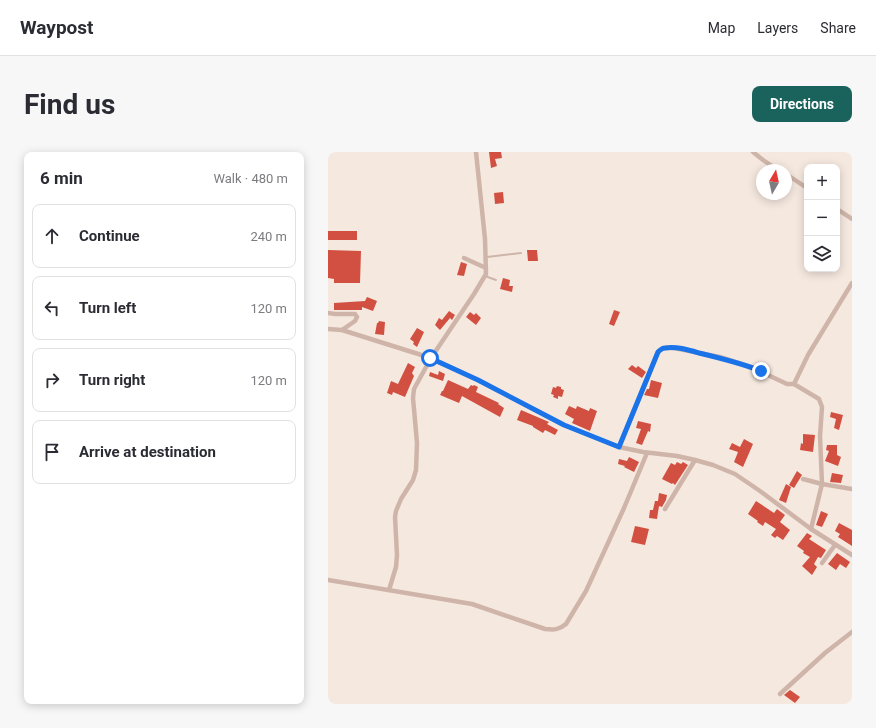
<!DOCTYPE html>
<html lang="en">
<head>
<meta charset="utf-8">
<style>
	:root { --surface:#fff; --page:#f7f7f7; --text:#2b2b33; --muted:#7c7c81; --line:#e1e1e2; --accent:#1a635d }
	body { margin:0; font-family:Roboto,sans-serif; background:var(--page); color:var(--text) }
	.controls { position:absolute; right:12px; top:12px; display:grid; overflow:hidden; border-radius:8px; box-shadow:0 2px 10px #0003 }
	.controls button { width:36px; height:36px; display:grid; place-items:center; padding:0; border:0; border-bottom:1px solid var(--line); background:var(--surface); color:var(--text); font:20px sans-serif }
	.compass { position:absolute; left:428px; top:12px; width:36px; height:36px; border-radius:50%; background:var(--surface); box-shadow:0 2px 10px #0003; rotate:9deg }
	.stop { position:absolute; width:12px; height:12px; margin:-9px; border:3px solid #1a73e8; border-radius:50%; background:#fff }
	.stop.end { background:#1a73e8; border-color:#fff; box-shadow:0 1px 4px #0008 }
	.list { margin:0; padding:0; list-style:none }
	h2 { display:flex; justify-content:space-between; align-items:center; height:52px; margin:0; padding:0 16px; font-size:17px }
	h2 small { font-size:13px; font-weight:400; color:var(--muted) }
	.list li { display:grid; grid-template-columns:26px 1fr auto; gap:12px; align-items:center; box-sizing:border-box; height:64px; margin:0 8px 8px; padding:0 8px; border:1px solid var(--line); border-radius:8px }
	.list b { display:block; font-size:15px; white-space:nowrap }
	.list em { font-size:13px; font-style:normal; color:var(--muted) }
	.icon { flex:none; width:22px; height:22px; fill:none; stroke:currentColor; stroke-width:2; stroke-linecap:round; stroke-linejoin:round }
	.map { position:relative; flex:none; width:524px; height:552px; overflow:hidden; border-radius:8px }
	header { display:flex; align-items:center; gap:24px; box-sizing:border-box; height:56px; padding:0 20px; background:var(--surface); border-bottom:1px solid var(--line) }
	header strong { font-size:19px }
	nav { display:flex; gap:22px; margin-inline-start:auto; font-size:14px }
	.intro { display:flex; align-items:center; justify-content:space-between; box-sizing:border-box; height:96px; padding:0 24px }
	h1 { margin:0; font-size:28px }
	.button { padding:10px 18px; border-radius:8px; background:var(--accent); color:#fff; font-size:14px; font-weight:700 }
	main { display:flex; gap:24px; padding:0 24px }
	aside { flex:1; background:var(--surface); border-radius:8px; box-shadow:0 2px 10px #0003 }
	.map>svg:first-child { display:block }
	.building { fill:#d25041 }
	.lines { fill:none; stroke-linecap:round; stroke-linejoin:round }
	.lane { stroke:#cfb5a9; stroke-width:2 }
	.street { stroke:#cfb5a9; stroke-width:4.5 }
	.route { stroke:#1a73e8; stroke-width:5 }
</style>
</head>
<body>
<header>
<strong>Waypost</strong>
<nav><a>Map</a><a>Layers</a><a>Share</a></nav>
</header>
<div class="intro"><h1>Find us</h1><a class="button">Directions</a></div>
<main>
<aside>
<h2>6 min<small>Walk · 480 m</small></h2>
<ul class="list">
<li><svg class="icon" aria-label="ahead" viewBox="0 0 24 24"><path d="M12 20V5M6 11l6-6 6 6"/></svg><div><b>Continue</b></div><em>240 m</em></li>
<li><svg class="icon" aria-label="left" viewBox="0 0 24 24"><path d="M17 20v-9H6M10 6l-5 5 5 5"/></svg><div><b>Turn left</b></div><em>120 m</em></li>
<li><svg class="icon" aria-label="right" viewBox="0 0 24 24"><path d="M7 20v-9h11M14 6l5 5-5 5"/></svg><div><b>Turn right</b></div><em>120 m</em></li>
<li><svg class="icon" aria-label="arrive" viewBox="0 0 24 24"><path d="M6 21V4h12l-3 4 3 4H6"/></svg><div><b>Arrive at destination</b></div></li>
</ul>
</aside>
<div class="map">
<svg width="524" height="552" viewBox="0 0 524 552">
	<rect width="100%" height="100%" fill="#f5e8df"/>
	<!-- building -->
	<g class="building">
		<polygon points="161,0 173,0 174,6 167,7 169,14 163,16"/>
		<polygon points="175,40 176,51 167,52 166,41"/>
		<rect x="0" y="79" width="29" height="9"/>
		<polygon points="0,98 33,99 32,131 6,131 6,127 0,126"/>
		<polygon points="199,98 209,98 210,109 200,109"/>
		<polygon points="133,110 139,112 136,124 129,123"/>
		<polygon points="175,126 182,128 181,134 185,134 184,140 172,137"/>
		<polygon points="39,145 49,149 45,159 34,155 34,158 6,158 6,151 37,149"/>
		<polygon points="286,158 292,160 286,174 281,172"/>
		<polygon points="121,159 127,163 124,168 122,166 112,178 107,173 111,166 114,168"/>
		<polygon points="142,160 146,163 148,161 153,166 148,173 138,165"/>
		<polygon points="51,169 57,170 56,183 47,182 49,171 50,171"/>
		<polygon points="89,176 96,180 89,195 85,192 86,190 82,187"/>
		<polygon points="80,211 87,215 84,221 86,224 77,245 65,240 64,243 59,241 63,229 70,232"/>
		<polygon points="304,213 308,216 310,214 318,220 314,226 300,217"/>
		<polygon points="111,219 117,222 115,229 101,224 102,220 110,223"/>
		<polygon points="120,228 140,237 143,233 145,234 146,233 150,235 148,240 171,251 170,252 176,256 172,265 134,244 131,251 112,243 114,239 115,239"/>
		<polygon points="323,228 334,231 330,246 316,243 319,237 321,237"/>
		<polygon points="229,234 233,235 233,237 236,238 234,245 230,244 230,247 225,245 226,243 223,242 225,235 228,236"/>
		<polygon points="241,254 248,257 249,254 261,259 262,256 269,259 262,279 244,271 246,267 237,262"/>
		<polygon points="193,258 221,270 219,272 230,278 227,283 217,278 215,281 205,275 205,274 189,268"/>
		<polygon points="503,260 515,263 511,278 506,276 508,267 502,265"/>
		<polygon points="310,269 323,272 322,280 320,279 314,293 308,291 313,277 308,276"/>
		<polygon points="475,282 487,283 485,300 472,298 473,291 475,292"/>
		<polygon points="416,287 425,292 415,315 406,310 410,300 401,297 404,291 412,295"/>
		<polygon points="499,293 509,293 509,303 513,305 510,314 497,309 501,299 498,298"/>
		<polygon points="301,305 311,310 306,320 296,315 297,314 290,312 291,307 299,309"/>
		<polygon points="349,310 353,312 355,310 360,313 347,333 345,331 344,332 334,327 343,311 347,313"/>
		<polygon points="469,319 474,323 466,336 461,333"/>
		<polygon points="504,321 515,323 513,331 502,330"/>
		<polygon points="458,332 463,335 458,351 451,348"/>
		<polygon points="331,341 339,343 338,348 334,355 331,354 329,367 321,366 322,358 325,358 327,349 330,349"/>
		<polygon points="428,349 446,361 449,357 457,363 452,370 462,378 455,388 449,384 447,386 443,383 448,377 437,370 435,374 429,370 430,369 420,362"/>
		<polygon points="493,359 500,362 494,375 488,373"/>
		<polygon points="511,371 524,378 524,394 510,385 512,382 507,379"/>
		<polygon points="307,374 321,377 317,393 303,390"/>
		<polygon points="479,381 484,384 481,387 498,398 493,406 490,405 486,412 489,415 484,423 474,414 482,405 475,401 476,399 469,394"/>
		<polygon points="509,401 522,410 518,416 512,412 508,418 500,412"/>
		<polygon points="462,538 472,545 467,551 456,543"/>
	</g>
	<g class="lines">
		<!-- lane -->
		<g class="lane">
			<polyline points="159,105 193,101"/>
			<polyline points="157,124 168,128"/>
		</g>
		<!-- street -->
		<g class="street">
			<polyline points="425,0 435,8 450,18"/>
			<polyline points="458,22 479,36"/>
			<polyline points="509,57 524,67"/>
			<polyline points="136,106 158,116"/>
			<polyline points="0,161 7,162 27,162 29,165 27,169 14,178"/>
			<polyline points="0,177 14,178 103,206 150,228 236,273 291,295 315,300 349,304 367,308 385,313 407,322 432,339 483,377 524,403"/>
			<polyline points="466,232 480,203 524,131"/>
			<polyline points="291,295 330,200 335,196 346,196 392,205 423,215 459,232 466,232 491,247 494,255 492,284 494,332 483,377"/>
			<polyline points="475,327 494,332 524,337"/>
			<polyline points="337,357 367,308"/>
			<polyline points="494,411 507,393"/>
			<path d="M0,428L144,452L217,477C226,478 231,478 238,472L258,439L296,356L319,301"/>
			<polyline points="61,438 68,415 69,403 67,365 68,359 73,347 85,328 88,318 89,291 85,246 86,237 103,206 146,142 158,122 157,87 148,0"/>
			<polyline points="452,542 497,501 524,480"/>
		</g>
	</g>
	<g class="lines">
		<!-- route -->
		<path class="route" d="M102,206L150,228L236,273L291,295L330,200C332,198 334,196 337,196C348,194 361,198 371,201C392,206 413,211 433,219"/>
	</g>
</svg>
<div class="controls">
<button>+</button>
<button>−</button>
<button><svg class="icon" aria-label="layers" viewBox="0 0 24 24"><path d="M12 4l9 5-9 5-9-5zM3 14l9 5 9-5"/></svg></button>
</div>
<svg class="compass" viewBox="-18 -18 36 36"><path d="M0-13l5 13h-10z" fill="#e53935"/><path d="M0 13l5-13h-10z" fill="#7c7c81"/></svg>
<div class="stop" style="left:102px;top:206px"></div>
<div class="stop end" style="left:433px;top:219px"></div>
</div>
</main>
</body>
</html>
